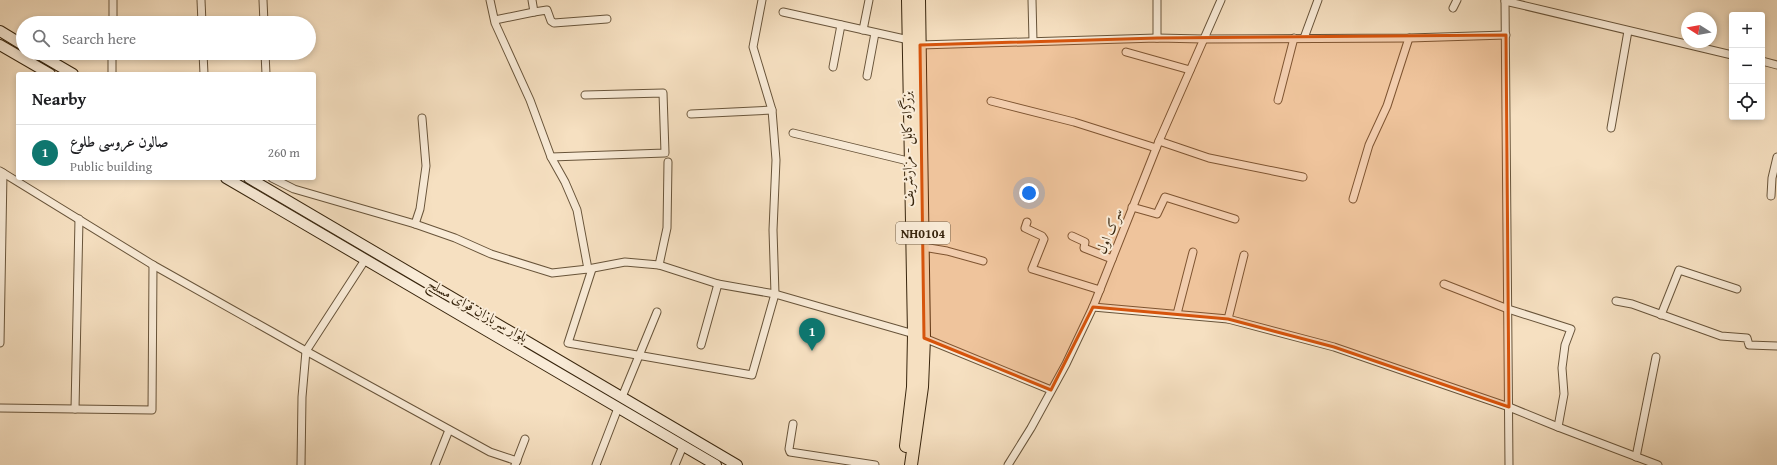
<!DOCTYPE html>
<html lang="en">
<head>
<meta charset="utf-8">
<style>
	:root { --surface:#fff; --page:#f6f6f6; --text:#202124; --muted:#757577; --line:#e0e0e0; --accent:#0f766e }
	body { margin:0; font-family:"Gentium Book Plus",Amiri,serif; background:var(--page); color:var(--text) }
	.controls { position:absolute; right:12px; top:12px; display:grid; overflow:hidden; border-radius:4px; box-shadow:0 2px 6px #0003 }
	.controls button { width:36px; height:36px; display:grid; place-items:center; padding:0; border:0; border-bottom:1px solid var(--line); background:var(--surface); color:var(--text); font:20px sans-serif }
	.compass { position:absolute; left:1681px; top:12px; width:36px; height:36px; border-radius:50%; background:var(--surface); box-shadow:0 2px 6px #0003; rotate:281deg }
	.you { position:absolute; left:1029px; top:193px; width:14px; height:14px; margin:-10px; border:3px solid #fff; border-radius:50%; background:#1a73e8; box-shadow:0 0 0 6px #1a73e833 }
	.badge { display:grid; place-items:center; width:26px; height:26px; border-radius:50%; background:var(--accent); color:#fff; font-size:13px; font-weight:700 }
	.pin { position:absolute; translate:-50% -33px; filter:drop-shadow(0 1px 2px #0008) }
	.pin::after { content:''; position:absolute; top:21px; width:14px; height:12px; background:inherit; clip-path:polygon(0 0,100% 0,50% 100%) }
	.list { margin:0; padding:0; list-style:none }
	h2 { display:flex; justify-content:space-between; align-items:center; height:52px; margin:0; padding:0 16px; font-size:17px }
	h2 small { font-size:13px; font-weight:400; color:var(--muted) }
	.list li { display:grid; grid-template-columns:26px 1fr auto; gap:12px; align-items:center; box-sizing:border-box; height:56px; padding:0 16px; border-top:1px solid var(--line) }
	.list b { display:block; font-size:15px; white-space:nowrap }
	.list p { margin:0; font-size:13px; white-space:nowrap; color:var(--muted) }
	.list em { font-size:13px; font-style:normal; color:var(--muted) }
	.icon { flex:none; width:22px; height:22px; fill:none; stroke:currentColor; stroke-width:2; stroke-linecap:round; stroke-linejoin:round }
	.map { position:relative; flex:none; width:1777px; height:465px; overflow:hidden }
	.search { position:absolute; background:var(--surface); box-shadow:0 2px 6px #0003; left:16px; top:16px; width:300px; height:44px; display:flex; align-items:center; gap:10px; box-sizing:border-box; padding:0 14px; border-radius:22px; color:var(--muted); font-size:15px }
	.panel { position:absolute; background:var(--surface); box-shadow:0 2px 6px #0003; left:16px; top:72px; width:300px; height:108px; border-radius:4px }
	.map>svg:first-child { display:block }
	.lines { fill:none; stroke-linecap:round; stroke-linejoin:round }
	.street-casing { stroke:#68543a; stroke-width:9 }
	.secondary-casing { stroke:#38250d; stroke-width:12 }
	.highway-casing { stroke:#38250d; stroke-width:14 }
	.street { stroke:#f9ebd7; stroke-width:7 }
	.secondary { stroke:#f9ebd7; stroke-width:10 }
	.highway { stroke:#f6e0c1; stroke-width:12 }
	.marked { fill:#d6540c; fill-opacity:0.2; stroke:#d6540c; stroke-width:3; stroke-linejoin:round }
	.labels { text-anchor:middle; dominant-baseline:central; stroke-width:4; stroke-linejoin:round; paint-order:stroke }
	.shield { fill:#f9ebd7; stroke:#72604a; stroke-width:1 }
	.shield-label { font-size:13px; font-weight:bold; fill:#38250d }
	.street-label { font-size:14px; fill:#38250d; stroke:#f9ebd7 }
</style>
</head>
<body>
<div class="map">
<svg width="1777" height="465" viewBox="0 0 1777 465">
	<rect width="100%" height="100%" fill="#f6e0c1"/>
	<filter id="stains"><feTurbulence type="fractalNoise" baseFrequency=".005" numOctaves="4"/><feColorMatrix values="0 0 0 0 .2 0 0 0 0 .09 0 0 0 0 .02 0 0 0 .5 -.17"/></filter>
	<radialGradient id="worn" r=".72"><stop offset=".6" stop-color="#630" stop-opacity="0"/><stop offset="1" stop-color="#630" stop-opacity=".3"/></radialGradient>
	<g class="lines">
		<defs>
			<g id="street">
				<polyline points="113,0 113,23"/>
				<polyline points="201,0 202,23"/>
				<polyline points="263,0 264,23"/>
				<polyline points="490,0 495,23 530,100 551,157 565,182 577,210 588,269"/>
				<polyline points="1032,0 1033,41"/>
				<polyline points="1505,0 1509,465"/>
				<polyline points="1505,1 1732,55"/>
				<polyline points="1453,8 1457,0"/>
				<polyline points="534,12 547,10 551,21 554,23 607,19"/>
				<polyline points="783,12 909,40"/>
				<polyline points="495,20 534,12 532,0"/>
				<polyline points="863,30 869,0"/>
				<polyline points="1157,38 1157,0"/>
				<polyline points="1304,38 1318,0"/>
				<polyline points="920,45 1157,38 1203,39 1409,38 1506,35"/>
				<polyline points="1126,52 1190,70"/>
				<polyline points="203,53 204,74"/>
				<polyline points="265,53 266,74"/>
				<polyline points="1762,61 1777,65"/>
				<polyline points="833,67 841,25"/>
				<polyline points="112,74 112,53"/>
				<polyline points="867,76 875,33"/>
				<polyline points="1278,100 1294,38"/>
				<polyline points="991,101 1074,122 1156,148"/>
				<polyline points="691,114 772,110"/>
				<polyline points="1611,128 1628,31"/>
				<polyline points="793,133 912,162"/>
				<polyline points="1159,141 1209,158 1303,177"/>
				<polyline points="551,157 665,153 663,93 585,95"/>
				<polyline points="0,171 153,265 306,351 490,452 517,461"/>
				<polyline points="272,178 294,189 415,224 455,238 491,254 552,273 588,269 625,262 659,265 718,284 775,294 914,334"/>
				<polyline points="1771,196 1772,178 1777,157"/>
				<polyline points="1353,199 1369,145 1387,106 1409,38"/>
				<polyline points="1132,207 1157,214 1165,197 1235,219"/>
				<polyline points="1027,222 1025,228 1042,236 1044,239 1032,269 1100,290"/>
				<polyline points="415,224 420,209 426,166 422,118"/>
				<polyline points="1072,236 1085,242 1084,248 1112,259"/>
				<polyline points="923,247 947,251 983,261"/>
				<polyline points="659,265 667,228 668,162"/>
				<polyline points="592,269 568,343 752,375 775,294 773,230 776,160 772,110 753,47 762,0"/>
				<polyline points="1444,284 1508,309 1571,329 1565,345 1562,368 1564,394 1558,427"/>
				<polyline points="1616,301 1632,304 1721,336 1747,338 1749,345 1777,346"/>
				<polyline points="1093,307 1228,319 1334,347 1509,407 1558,427 1658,465"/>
				<polyline points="1177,314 1193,252"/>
				<polyline points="1661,315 1679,270 1737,289"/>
				<polyline points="1228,319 1244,255"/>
				<polyline points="924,338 1051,390"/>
				<polyline points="0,343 3,173"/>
				<polyline points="701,345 718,284"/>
				<polyline points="622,397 657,312"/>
				<polyline points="0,408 152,410 153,265"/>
				<polyline points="75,409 79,219"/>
				<polyline points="793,424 789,449 790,452 875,465"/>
				<polyline points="1636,457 1656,357"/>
				<polyline points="301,465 302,397 306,351 365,260"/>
				<polyline points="435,465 449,430"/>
				<polyline points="515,465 525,439"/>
				<polyline points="596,465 618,408"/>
				<polyline points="675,465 683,446"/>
				<polyline points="1008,465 1031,428 1066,364 1093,307 1159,141 1221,0"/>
			</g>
			<g id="secondary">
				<polyline points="0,31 23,45"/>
				<polyline points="0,45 50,74"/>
				<polyline points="37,53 73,74"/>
				<polyline points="226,178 716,465"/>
				<polyline points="249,178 737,465"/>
			</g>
			<g id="highway">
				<polyline points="906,446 913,387 914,334 908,0"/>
				<polyline points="911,465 922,387 924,338 919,0"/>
			</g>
		</defs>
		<!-- street casing -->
		<use href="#street" class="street-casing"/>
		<!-- secondary casing -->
		<use href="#secondary" class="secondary-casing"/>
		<!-- highway casing -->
		<use href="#highway" class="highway-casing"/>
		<!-- street -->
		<use href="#street" class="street"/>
		<!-- secondary -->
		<use href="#secondary" class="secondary"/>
		<!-- highway -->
		<use href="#highway" class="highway"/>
	</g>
	<!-- marked area -->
	<path class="marked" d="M1506,35L1509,407L1334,347L1228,319L1093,307L1051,390L924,338L920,45L1157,38Z"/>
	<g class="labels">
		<!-- shield labels -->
		<rect class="shield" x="896" y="222" width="54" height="22" rx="3"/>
		<g class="shield-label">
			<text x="923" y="233">NH0104</text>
		</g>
		<!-- street labels -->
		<g class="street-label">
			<text transform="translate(907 149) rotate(-91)">بزرگراه کابل - مزارشریف</text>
			<text transform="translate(1109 231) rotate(-68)">سرک اول</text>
			<text transform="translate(478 310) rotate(30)">بلوار سربازان قوای مسلح</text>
		</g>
	</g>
	<rect width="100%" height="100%" filter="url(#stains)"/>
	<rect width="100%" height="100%" fill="url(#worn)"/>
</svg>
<div class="controls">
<button>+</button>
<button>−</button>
<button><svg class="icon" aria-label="locate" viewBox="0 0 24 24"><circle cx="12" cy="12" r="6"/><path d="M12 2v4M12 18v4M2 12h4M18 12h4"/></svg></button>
</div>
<svg class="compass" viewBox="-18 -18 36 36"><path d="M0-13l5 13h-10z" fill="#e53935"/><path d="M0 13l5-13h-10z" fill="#757577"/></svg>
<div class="you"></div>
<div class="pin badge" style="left:812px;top:351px">1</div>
<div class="search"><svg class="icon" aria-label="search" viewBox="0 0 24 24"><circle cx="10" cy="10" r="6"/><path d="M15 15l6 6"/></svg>Search here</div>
<section class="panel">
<h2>Nearby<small></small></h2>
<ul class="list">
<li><span class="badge">1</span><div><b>صالون عروسی طلوع</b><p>Public building</p></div><em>260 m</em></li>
</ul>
</section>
</div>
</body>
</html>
